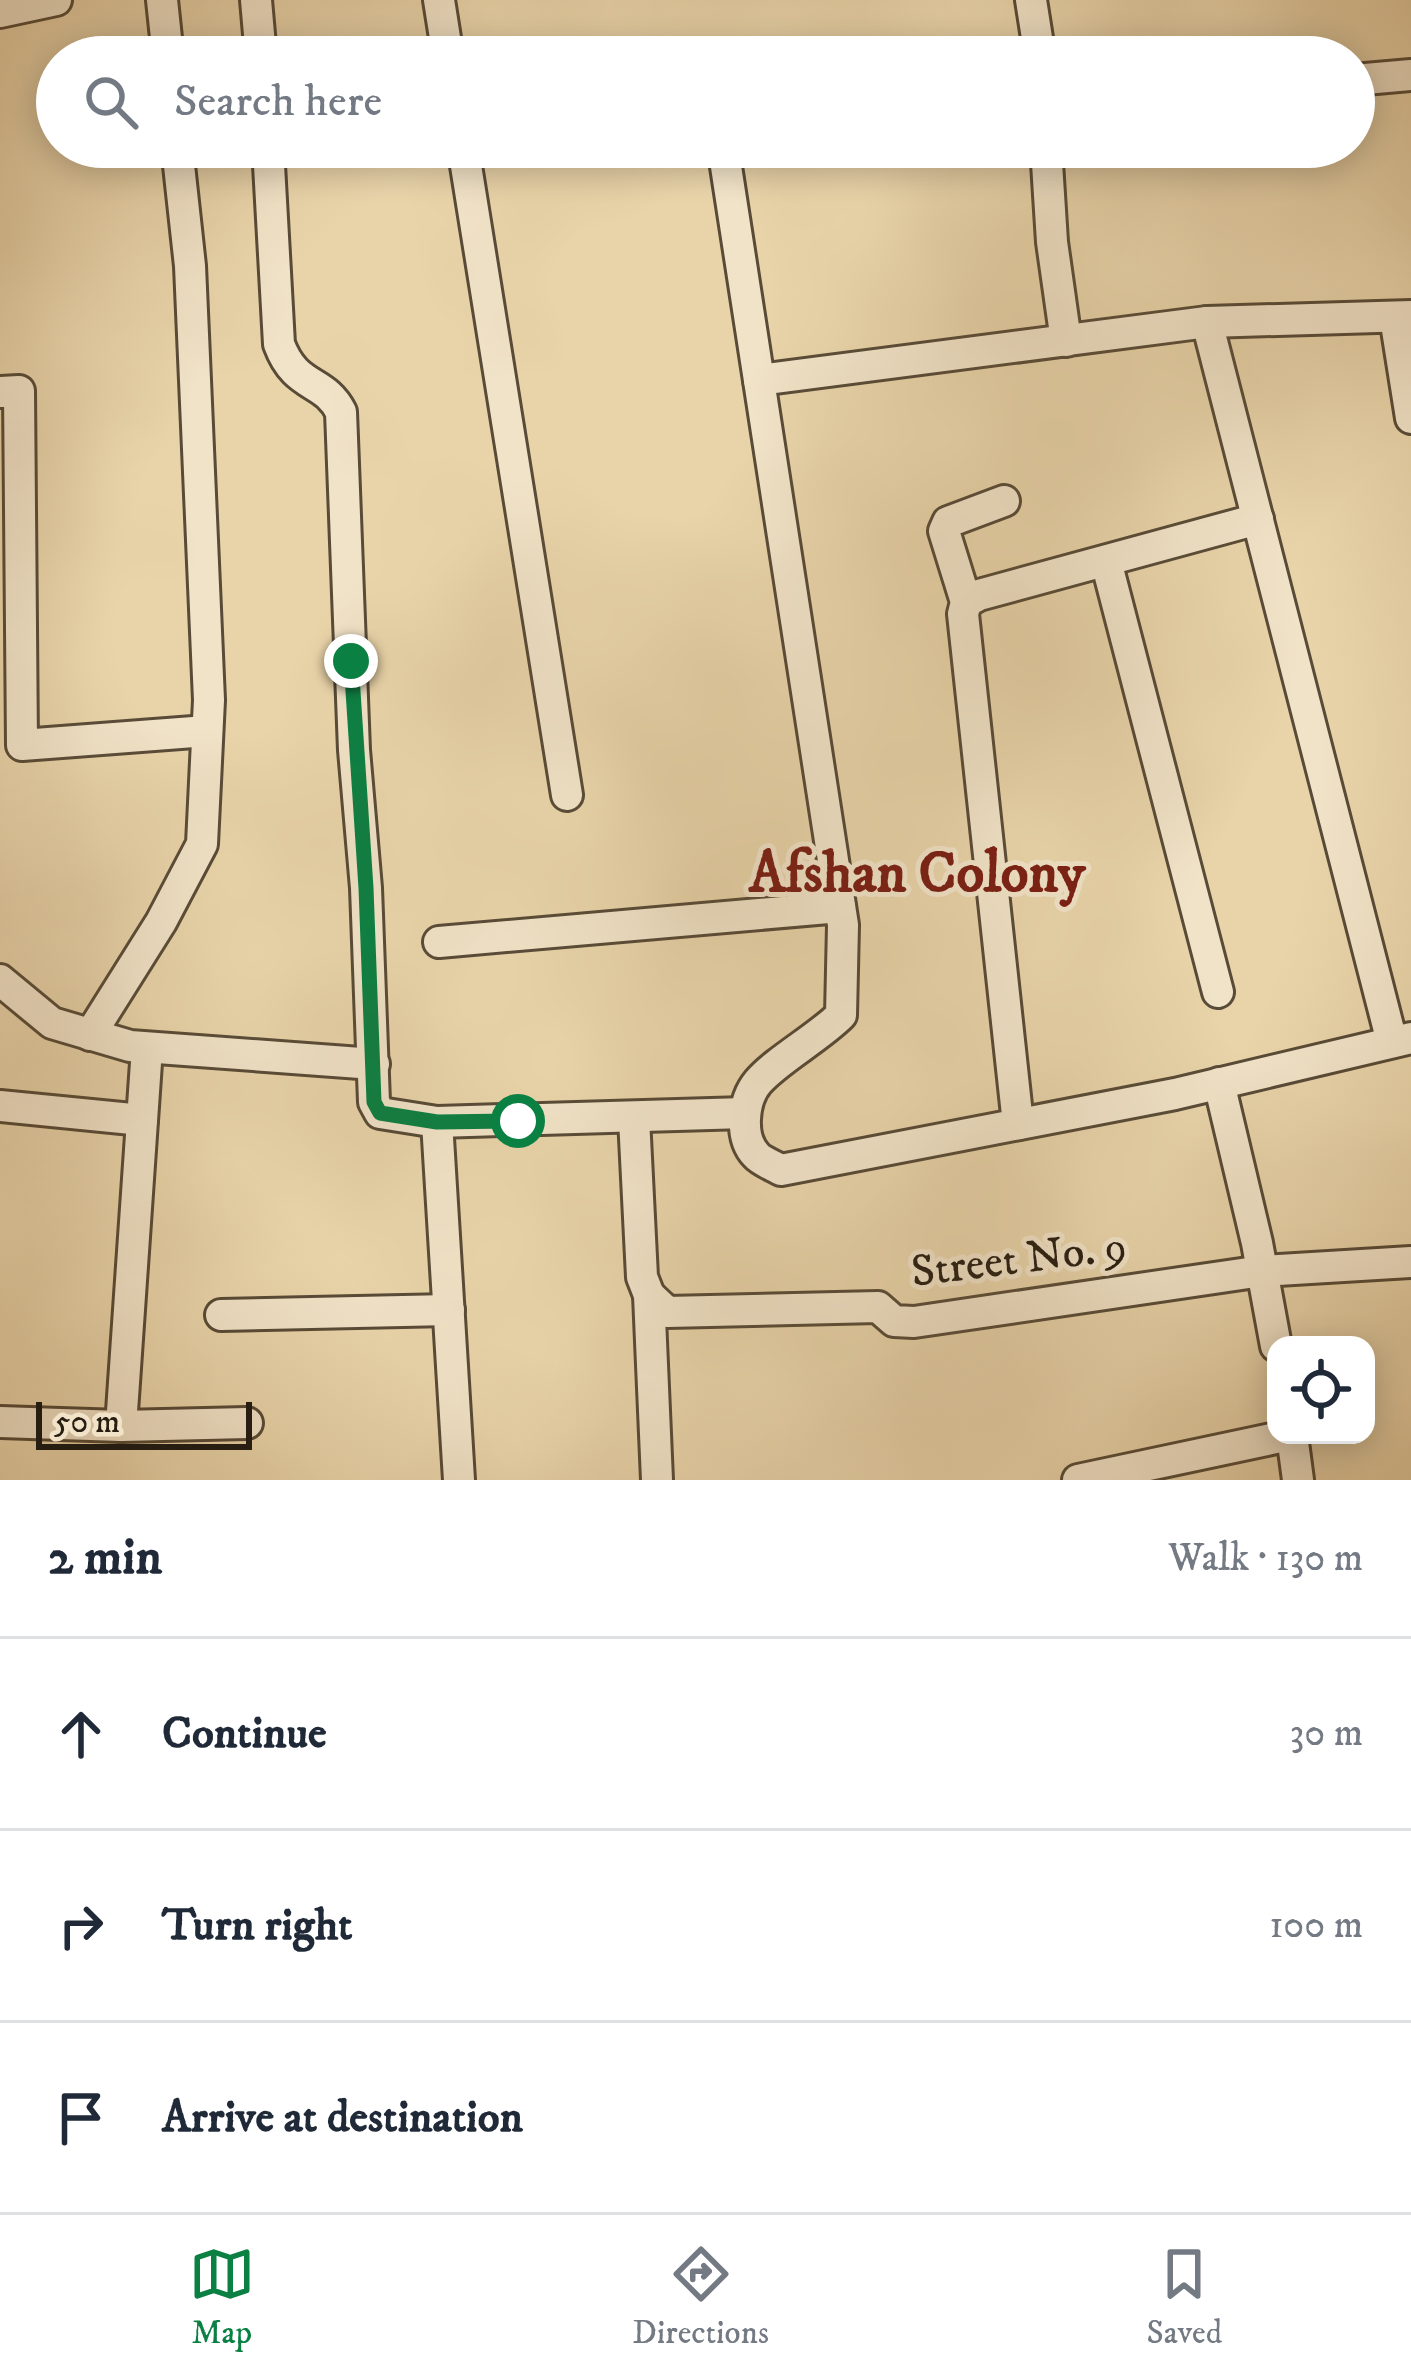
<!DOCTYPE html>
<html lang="en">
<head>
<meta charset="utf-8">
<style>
	:root { --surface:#fff; --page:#f6f6f7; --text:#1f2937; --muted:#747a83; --line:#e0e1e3; --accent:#0b8043 }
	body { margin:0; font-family:"IM FELL DW Pica",serif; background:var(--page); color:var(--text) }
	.controls { position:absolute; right:36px; bottom:36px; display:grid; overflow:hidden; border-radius:24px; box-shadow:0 6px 30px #0003 }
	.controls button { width:108px; height:108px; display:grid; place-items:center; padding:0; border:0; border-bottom:3px solid var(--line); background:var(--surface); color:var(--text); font:60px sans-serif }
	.scale { position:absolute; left:36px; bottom:30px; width:216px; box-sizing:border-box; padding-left:12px; border:6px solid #271d11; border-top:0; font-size:33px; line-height:42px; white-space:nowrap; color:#271d11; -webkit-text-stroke:9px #f1e3c8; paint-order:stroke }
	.stop { position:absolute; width:36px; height:36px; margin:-27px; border:9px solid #0b8043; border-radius:50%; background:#fff }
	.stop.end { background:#0b8043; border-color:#fff; box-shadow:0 3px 12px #0008 }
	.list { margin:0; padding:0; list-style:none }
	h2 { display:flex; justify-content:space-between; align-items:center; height:156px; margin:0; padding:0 48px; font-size:51px }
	h2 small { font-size:39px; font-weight:400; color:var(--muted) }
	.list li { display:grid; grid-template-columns:78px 1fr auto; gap:36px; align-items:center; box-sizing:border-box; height:192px; padding:0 48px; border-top:3px solid var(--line) }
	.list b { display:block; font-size:45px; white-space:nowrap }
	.list em { font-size:39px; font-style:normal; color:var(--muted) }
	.icon { flex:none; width:66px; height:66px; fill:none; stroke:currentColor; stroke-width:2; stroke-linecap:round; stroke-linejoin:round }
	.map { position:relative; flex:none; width:1411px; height:1480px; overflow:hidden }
	.search { position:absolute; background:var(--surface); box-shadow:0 6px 30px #0003; left:36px; right:36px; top:36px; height:132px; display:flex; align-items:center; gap:30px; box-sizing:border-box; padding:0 42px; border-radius:66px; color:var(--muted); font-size:45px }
	.sheet { height:732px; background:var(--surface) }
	nav { display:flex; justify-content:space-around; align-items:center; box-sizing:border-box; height:168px; border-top:3px solid var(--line); background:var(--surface); font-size:33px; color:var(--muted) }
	nav a { display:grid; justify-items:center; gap:6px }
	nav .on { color:var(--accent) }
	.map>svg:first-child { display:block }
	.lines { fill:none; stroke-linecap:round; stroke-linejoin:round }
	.minor-casing { stroke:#584b37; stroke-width:36 }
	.minor { stroke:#f1e3c8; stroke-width:30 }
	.route { stroke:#0b8043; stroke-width:15 }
	.labels { text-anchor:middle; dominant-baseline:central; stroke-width:10; stroke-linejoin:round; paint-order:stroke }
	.street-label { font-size:45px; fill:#271d11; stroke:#f1e3c8 }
	.district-label { font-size:57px; font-weight:bold; fill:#7a1f14; stroke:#f1e3c8 }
</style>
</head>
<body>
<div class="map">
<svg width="1411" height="1480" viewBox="0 0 1411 1480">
	<rect width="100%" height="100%" fill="#e9d4aa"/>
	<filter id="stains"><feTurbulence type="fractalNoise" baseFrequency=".00167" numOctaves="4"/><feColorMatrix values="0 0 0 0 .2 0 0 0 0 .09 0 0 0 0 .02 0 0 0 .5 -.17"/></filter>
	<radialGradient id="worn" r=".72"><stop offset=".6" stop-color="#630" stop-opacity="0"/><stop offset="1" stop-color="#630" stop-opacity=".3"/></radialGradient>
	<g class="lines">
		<defs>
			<g id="minor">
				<polyline points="162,0 168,57"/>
				<polyline points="256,0 261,57"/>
				<polyline points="439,0 448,57"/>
				<polyline points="1031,0 1040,57"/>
				<polyline points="0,12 56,0"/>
				<polyline points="1354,80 1411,75"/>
				<path d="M268,147L279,344C296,390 324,378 341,412L354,750L366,888L374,1102L380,1113L437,1122L745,1113"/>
				<polyline points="463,147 567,795"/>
				<path d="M723,147L843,925L841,1015C818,1038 777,1060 758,1082C743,1100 739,1137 756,1155C761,1161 774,1166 781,1170L1175,1094L1411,1038"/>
				<polyline points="1046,147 1052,242 1066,341"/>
				<polyline points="1395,317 1411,418"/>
				<polyline points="1207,322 1392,1042"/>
				<polyline points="759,380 1207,322 1411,316"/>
				<polyline points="0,392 19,391 22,745 207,731"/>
				<polyline points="1004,501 948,522 944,531 966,602 963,614 1018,1124"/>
				<polyline points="1106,561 1218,992"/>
				<polyline points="966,602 979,595 1258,519"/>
				<polyline points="439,942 840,907"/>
				<polyline points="0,980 52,1023 130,1046 374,1064"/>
				<polyline points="90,1035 161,922 202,844 209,700 190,266 177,147"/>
				<polyline points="1219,1083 1257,1243 1276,1346"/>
				<polyline points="0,1106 142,1120"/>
				<polyline points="634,1118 642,1277 649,1295 657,1480"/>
				<polyline points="437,1122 459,1480"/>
				<polyline points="649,1295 667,1312 878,1307 894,1321 914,1322 1262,1271 1411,1262"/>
				<polyline points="221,1315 449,1310"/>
				<polyline points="0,1422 121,1426 247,1423"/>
				<polyline points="121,1426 147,1048"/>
				<polyline points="1292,1435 1298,1480"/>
				<polyline points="1078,1480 1290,1435"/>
			</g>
		</defs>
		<!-- minor casing -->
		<use href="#minor" class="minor-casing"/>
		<!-- minor -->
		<use href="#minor" class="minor"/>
	</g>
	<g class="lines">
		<!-- route -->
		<polyline class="route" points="351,661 366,888 374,1102 380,1113 437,1122 518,1121"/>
	</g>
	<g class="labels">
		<!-- street labels -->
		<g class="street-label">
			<text transform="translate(1019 1260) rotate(-7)">Street No. 9</text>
		</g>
		<!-- district labels -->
		<g class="district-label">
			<text x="917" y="874">Afshan Colony</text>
		</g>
	</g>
	<rect width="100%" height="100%" filter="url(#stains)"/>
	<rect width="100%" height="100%" fill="url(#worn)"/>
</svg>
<div class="controls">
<button><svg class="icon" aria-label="locate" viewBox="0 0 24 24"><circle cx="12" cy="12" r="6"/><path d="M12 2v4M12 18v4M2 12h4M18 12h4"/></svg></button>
</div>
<div class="scale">50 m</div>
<div class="stop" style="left:518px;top:1121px"></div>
<div class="stop end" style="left:351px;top:661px"></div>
<div class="search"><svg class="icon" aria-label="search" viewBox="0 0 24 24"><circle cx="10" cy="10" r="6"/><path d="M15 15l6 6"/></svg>Search here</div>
</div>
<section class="sheet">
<h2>2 min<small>Walk · 130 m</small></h2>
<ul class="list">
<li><svg class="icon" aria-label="ahead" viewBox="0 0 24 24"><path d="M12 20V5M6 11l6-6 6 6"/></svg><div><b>Continue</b></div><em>30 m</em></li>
<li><svg class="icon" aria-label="right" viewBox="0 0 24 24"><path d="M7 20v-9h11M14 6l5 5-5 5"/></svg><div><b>Turn right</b></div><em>100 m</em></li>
<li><svg class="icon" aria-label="arrive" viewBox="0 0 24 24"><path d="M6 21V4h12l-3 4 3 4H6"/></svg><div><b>Arrive at destination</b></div></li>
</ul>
</section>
<nav>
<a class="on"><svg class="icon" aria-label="map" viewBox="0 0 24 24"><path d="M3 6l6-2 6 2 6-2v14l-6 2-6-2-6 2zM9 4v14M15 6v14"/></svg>Map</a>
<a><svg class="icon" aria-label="directions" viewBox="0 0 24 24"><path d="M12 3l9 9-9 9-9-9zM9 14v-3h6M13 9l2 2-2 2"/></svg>Directions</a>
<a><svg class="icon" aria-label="saved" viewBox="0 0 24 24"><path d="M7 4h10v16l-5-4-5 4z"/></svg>Saved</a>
</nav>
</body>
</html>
